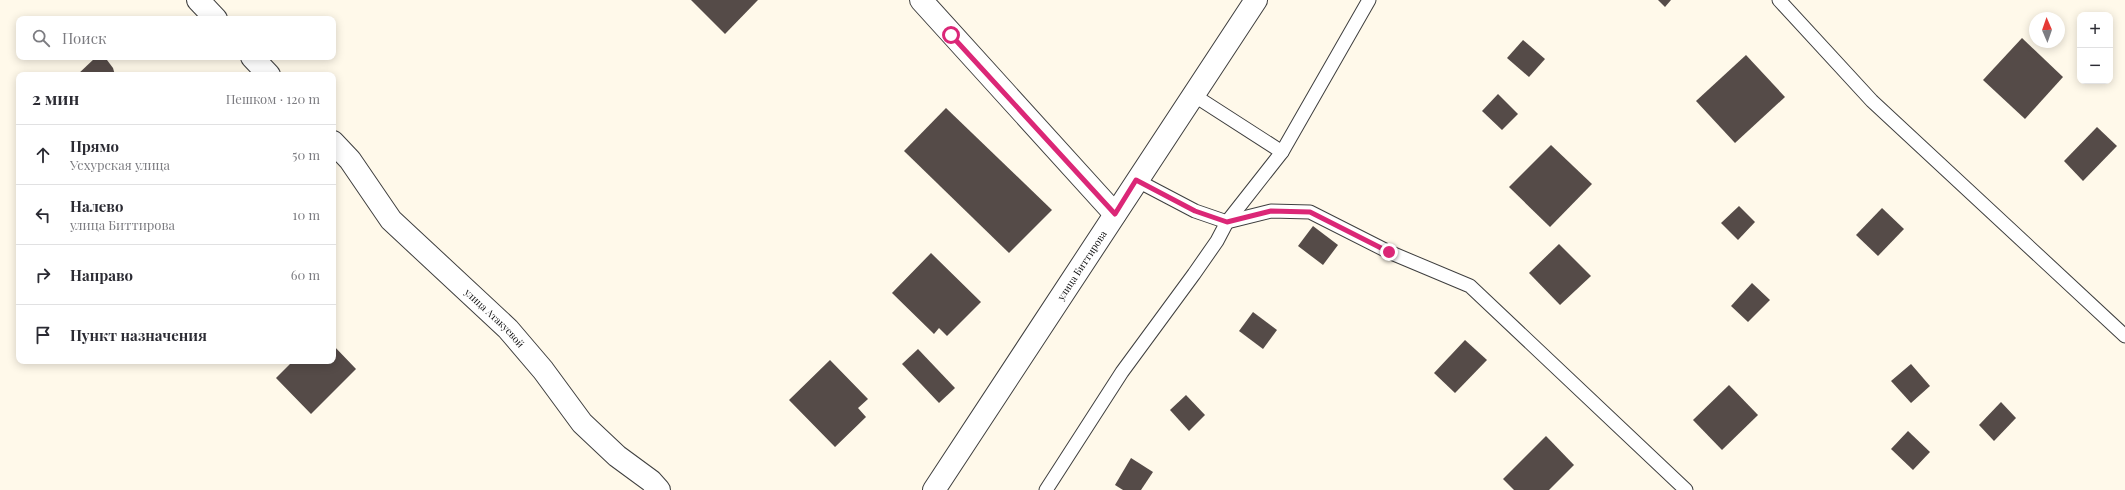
<!DOCTYPE html>
<html lang="ru">
<head>
<meta charset="utf-8">
<style>
	:root { --surface:#fff; --page:#f7f7f7; --text:#2b2b33; --muted:#7c7c81; --line:#e1e1e2 }
	body { margin:0; font-family:"Playfair Display",serif; background:var(--page); color:var(--text) }
	.controls { position:absolute; right:12px; top:12px; display:grid; overflow:hidden; border-radius:8px; box-shadow:0 2px 10px #0003 }
	.controls button { width:36px; height:36px; display:grid; place-items:center; padding:0; border:0; border-bottom:1px solid var(--line); background:var(--surface); color:var(--text); font:20px sans-serif }
	.compass { position:absolute; left:2029px; top:12px; width:36px; height:36px; border-radius:50%; background:var(--surface); box-shadow:0 2px 10px #0003; rotate:358deg }
	.stop { position:absolute; width:12px; height:12px; margin:-9px; border:3px solid #db2777; border-radius:50%; background:#fff }
	.stop.end { background:#db2777; border-color:#fff; box-shadow:0 1px 4px #0008 }
	.list { margin:0; padding:0; list-style:none }
	h2 { display:flex; justify-content:space-between; align-items:center; height:52px; margin:0; padding:0 16px; font-size:17px }
	h2 small { font-size:13px; font-weight:400; color:var(--muted) }
	.list li { display:grid; grid-template-columns:26px 1fr auto; gap:12px; align-items:center; box-sizing:border-box; height:60px; padding:0 16px; border-top:1px solid var(--line) }
	.list b { display:block; font-size:15px; white-space:nowrap }
	.list p { margin:0; font-size:13px; white-space:nowrap; color:var(--muted) }
	.list em { font-size:13px; font-style:normal; color:var(--muted) }
	.icon { flex:none; width:22px; height:22px; fill:none; stroke:currentColor; stroke-width:2; stroke-linecap:round; stroke-linejoin:round }
	.map { position:relative; flex:none; width:2125px; height:490px; overflow:hidden }
	.search { position:absolute; background:var(--surface); box-shadow:0 2px 10px #0003; left:16px; top:16px; width:320px; height:44px; display:flex; align-items:center; gap:10px; box-sizing:border-box; padding:0 14px; border-radius:8px; color:var(--muted); font-size:15px }
	.panel { position:absolute; background:var(--surface); box-shadow:0 2px 10px #0003; left:16px; top:72px; width:320px; height:292px; border-radius:8px }
	.map>svg:first-child { display:block }
	.building { fill:#554b48 }
	.lines { fill:none; stroke-linecap:round; stroke-linejoin:round }
	.service-casing { stroke:#3f3f3f; stroke-width:15 }
	.minor-casing { stroke:#3f3f3f; stroke-width:24 }
	.tertiary-casing { stroke:#3f3f3f; stroke-width:24 }
	.service { stroke:#fff; stroke-width:13 }
	.minor { stroke:#fff; stroke-width:22 }
	.tertiary { stroke:#fff; stroke-width:22 }
	.route { stroke:#db2777; stroke-width:5 }
	.labels { text-anchor:middle; dominant-baseline:central; stroke-width:4; stroke-linejoin:round; paint-order:stroke }
	.street-label { font-size:10px; fill:#0c0c0c; stroke:#fff }
</style>
</head>
<body>
<div class="map">
<svg width="2125" height="490" viewBox="0 0 2125 490">
	<rect width="100%" height="100%" fill="#fff9ea"/>
	<!-- building -->
	<g class="building">
		<polygon points="691,0 758,0 725,34"/>
		<polygon points="1658,0 1671,0 1665,7"/>
		<polygon points="2022,38 2063,77 2025,119 1983,80"/>
		<polygon points="1523,40 1545,59 1529,77 1507,58"/>
		<polygon points="1746,55 1785,97 1735,143 1696,101"/>
		<polygon points="95,58 107,60 113,68 115,75 77,75"/>
		<polygon points="1498,94 1518,114 1502,130 1482,111"/>
		<polygon points="946,108 1052,210 1009,253 904,151"/>
		<polygon points="2097,127 2117,146 2083,181 2064,161"/>
		<polygon points="1551,145 1592,184 1550,227 1509,187"/>
		<polygon points="1739,206 1755,222 1738,240 1721,223"/>
		<polygon points="1882,208 1904,229 1878,256 1856,235"/>
		<polygon points="1313,226 1338,245 1323,265 1298,246"/>
		<polygon points="1559,244 1591,276 1560,305 1529,273"/>
		<polygon points="931,253 981,302 947,336 939,328 934,334 892,293"/>
		<polygon points="1752,283 1770,300 1748,322 1731,306"/>
		<polygon points="1253,312 1277,330 1263,349 1239,331"/>
		<polygon points="1465,340 1487,360 1455,393 1434,373"/>
		<polygon points="333,345 356,369 311,414 276,378 293,361 333,361"/>
		<polygon points="918,349 955,388 939,403 902,364"/>
		<polygon points="830,360 868,399 858,408 866,417 835,447 789,400"/>
		<polygon points="1911,364 1930,386 1911,403 1891,381"/>
		<polygon points="1729,385 1758,415 1722,450 1693,420"/>
		<polygon points="1186,395 1205,415 1189,431 1170,410"/>
		<polygon points="2001,402 2016,418 1994,441 1979,425"/>
		<polygon points="1908,431 1930,452 1913,470 1891,449"/>
		<polygon points="1546,436 1574,465 1549,490 1514,490 1503,479"/>
		<polygon points="1131,458 1153,472 1141,490 1123,490 1115,485"/>
	</g>
	<g class="lines">
		<defs>
			<g id="service">
				<polyline points="1779,0 1872,101 2125,336"/>
				<polyline points="1195,96 1282,152"/>
				<polyline points="1136,180 1195,211 1227,222 1271,211 1310,212 1389,252 1470,286 1686,490"/>
				<polyline points="1046,490 1122,372 1194,274 1217,241 1227,222 1282,152 1369,0"/>
			</g>
			<g id="minor">
				<polyline points="198,0 216,19"/>
				<polyline points="921,0 1115,214"/>
				<polyline points="252,57 269,75"/>
				<path id="s1" d="M333,142L350,160L391,220L508,329L543,370L582,423L617,456L651,481L659,490"/>
			</g>
			<g id="tertiary">
				<path id="s2" d="M934,490L1256,0"/>
			</g>
		</defs>
		<!-- service casing -->
		<use href="#service" class="service-casing"/>
		<!-- minor casing -->
		<use href="#minor" class="minor-casing"/>
		<!-- tertiary casing -->
		<use href="#tertiary" class="tertiary-casing"/>
		<!-- service -->
		<use href="#service" class="service"/>
		<!-- minor -->
		<use href="#minor" class="minor"/>
		<!-- tertiary -->
		<use href="#tertiary" class="tertiary"/>
	</g>
	<g class="lines">
		<!-- route -->
		<polyline class="route" points="951,35 1115,214 1136,180 1195,211 1227,222 1271,211 1310,212 1389,252"/>
	</g>
	<g class="labels">
		<!-- street labels -->
		<g class="street-label">
			<text stroke="none"><textPath href="#s2" startOffset="269">улица Биттирова</textPath></text>
			<text stroke="none"><textPath href="#s1" startOffset="240">улица Атакуевой</textPath></text>
		</g>
	</g>
</svg>
<div class="controls">
<button>+</button>
<button>−</button>
</div>
<svg class="compass" viewBox="-18 -18 36 36"><path d="M0-13l5 13h-10z" fill="#e53935"/><path d="M0 13l5-13h-10z" fill="#7c7c81"/></svg>
<div class="stop" style="left:951px;top:35px"></div>
<div class="stop end" style="left:1389px;top:252px"></div>
<div class="search"><svg class="icon" aria-label="search" viewBox="0 0 24 24"><circle cx="10" cy="10" r="6"/><path d="M15 15l6 6"/></svg>Поиск</div>
<section class="panel">
<h2>2 мин<small>Пешком · 120 m</small></h2>
<ul class="list">
<li><svg class="icon" aria-label="ahead" viewBox="0 0 24 24"><path d="M12 20V5M6 11l6-6 6 6"/></svg><div><b>Прямо</b><p>Усхурская улица</p></div><em>50 m</em></li>
<li><svg class="icon" aria-label="left" viewBox="0 0 24 24"><path d="M17 20v-9H6M10 6l-5 5 5 5"/></svg><div><b>Налево</b><p>улица Биттирова</p></div><em>10 m</em></li>
<li><svg class="icon" aria-label="right" viewBox="0 0 24 24"><path d="M7 20v-9h11M14 6l5 5-5 5"/></svg><div><b>Направо</b></div><em>60 m</em></li>
<li><svg class="icon" aria-label="arrive" viewBox="0 0 24 24"><path d="M6 21V4h12l-3 4 3 4H6"/></svg><div><b>Пункт назначения</b></div></li>
</ul>
</section>
</div>
</body>
</html>
